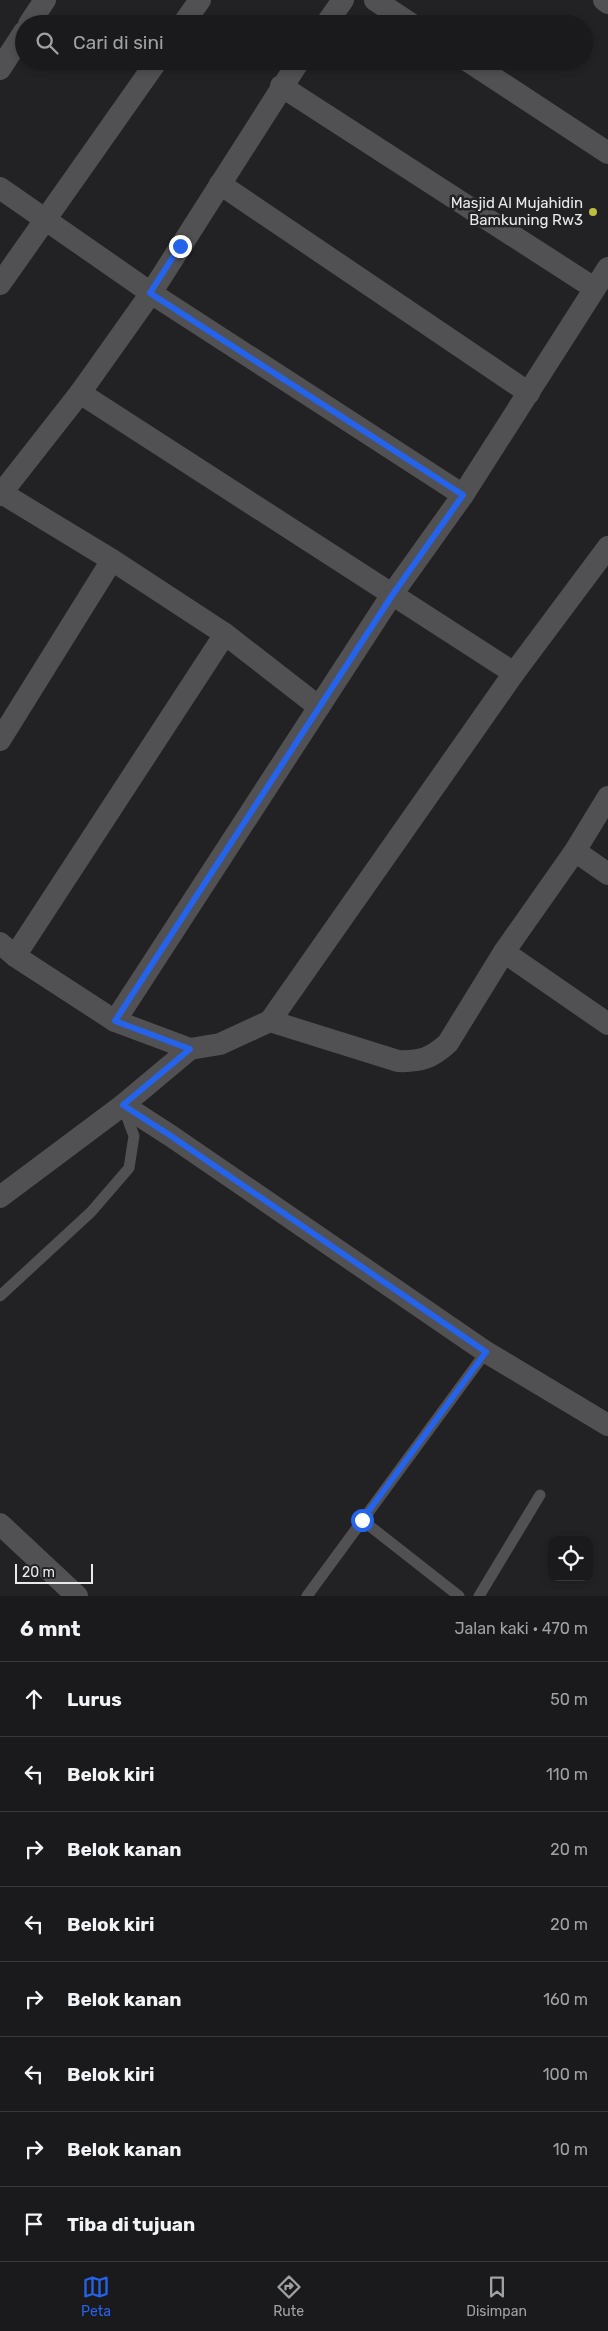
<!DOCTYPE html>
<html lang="id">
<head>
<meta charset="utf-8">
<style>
	:root { --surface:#1a1a1c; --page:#272729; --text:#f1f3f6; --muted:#9fa1a3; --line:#38383b; --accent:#2563eb }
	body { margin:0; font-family:Rubik,sans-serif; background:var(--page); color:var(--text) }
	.controls { position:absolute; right:15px; bottom:15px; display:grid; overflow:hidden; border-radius:10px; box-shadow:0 2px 8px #0003 }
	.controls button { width:45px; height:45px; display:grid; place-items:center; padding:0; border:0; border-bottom:1px solid var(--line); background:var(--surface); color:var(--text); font:25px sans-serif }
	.scale { position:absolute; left:15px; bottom:12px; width:78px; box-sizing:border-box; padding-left:5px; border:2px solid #e8e9eb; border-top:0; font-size:14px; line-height:18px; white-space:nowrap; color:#e8e9eb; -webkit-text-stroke:4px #222225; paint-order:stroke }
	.stop { position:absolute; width:15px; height:15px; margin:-11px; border:4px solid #2563eb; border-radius:50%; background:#fff }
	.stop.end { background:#2563eb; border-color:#fff; box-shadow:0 1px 5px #0008 }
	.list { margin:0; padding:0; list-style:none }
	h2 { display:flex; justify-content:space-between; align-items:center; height:65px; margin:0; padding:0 20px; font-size:21px }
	h2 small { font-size:16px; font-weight:400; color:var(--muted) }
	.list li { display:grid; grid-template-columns:32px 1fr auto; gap:15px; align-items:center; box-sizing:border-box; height:75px; padding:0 20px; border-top:1px solid var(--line) }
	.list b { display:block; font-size:19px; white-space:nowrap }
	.list em { font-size:16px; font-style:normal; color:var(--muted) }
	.icon { flex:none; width:28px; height:28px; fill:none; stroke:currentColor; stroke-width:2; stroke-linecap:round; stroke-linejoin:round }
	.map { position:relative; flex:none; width:608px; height:1596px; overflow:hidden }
	.search { position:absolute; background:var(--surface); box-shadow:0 2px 8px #0003; left:15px; right:15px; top:15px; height:55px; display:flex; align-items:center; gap:12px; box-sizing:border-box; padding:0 18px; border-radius:28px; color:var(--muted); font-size:19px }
	.sheet { height:665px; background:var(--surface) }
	nav { display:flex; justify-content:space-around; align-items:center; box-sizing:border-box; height:70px; border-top:1px solid var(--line); background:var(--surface); font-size:14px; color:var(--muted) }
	nav a { display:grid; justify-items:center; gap:2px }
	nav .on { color:var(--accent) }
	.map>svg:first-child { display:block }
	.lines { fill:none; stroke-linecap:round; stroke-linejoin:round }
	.lane { stroke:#515153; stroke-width:11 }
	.street { stroke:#515153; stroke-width:22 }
	.route { stroke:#2563eb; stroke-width:6 }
	.poi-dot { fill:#bdbf43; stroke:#222225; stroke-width:2 }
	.labels { text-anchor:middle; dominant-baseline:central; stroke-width:5; stroke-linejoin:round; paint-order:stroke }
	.poi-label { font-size:15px; fill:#e8e9eb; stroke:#222225; text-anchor:end }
</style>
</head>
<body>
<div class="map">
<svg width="608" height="1596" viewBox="0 0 608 1596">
	<rect width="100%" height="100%" fill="#222225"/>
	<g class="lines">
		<!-- lane -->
		<g class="lane">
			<polyline points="0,1296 91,1212 129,1168 134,1136 124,1109"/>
			<polyline points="362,1520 459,1596"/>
			<polyline points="307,1596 486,1352"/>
			<polyline points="479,1596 540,1495"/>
		</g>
		<!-- street -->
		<g class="street">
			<polyline points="375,0 411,24"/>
			<polyline points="604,0 608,3"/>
			<polyline points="29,24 45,0"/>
			<polyline points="183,24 200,0"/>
			<polyline points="326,24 343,0"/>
			<polyline points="468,61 608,153"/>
			<polyline points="0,69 24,32"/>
			<polyline points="281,86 594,288"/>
			<polyline points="220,184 529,393"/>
			<polyline points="0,188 151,293 463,495"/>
			<polyline points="0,284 157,61"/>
			<polyline points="80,393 514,673"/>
			<polyline points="0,492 112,560 225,634 319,707"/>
			<polyline points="0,495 80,393 151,293 299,61"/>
			<polyline points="0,740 112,560"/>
			<polyline points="575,851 608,874"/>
			<polyline points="0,943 15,956 115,1021 190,1049"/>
			<polyline points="504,952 608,1024"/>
			<polyline points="15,956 225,634"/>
			<polyline points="115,1021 393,593 463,495 608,268"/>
			<path d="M270,1021L398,1061C420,1062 432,1058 448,1043L504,952L575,851L608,797"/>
			<polyline points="123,1105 171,1136 486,1352 608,1425"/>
			<polyline points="0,1197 123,1105 190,1049 220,1044 270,1021 514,673 608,547"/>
			<polyline points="0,1524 77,1596"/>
		</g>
	</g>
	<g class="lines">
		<!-- route -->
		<polyline class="route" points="180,246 150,293 463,495 393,594 115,1021 190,1049 123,1105 171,1136 486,1352 362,1520"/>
	</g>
	<!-- markers -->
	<circle class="poi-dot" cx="593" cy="212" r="5"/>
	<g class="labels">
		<!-- poi labels -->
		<g class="poi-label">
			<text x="583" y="203">Masjid Al Mujahidin<tspan x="583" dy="17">Bamkuning Rw3</tspan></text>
		</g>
	</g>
</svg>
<div class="controls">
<button><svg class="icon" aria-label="locate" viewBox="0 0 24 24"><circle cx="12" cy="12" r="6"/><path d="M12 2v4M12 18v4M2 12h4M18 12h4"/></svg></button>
</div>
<div class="scale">20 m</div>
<div class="stop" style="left:362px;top:1520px"></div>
<div class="stop end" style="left:180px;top:246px"></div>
<div class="search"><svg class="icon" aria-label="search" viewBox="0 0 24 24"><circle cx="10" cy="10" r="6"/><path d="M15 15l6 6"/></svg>Cari di sini</div>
</div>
<section class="sheet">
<h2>6 mnt<small>Jalan kaki · 470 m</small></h2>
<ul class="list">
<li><svg class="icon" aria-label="ahead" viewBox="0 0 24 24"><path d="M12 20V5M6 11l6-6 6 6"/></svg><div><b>Lurus</b></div><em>50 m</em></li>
<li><svg class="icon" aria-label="left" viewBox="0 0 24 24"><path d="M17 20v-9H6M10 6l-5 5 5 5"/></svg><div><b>Belok kiri</b></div><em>110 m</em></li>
<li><svg class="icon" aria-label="right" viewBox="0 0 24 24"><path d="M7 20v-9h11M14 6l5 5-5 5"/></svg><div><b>Belok kanan</b></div><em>20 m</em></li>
<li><svg class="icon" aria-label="left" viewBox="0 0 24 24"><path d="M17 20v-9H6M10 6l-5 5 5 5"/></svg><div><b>Belok kiri</b></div><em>20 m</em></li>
<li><svg class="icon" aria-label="right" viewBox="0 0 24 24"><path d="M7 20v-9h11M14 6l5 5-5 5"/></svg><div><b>Belok kanan</b></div><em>160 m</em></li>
<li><svg class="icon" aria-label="left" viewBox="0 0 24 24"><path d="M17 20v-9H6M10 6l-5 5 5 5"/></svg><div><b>Belok kiri</b></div><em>100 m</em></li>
<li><svg class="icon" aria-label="right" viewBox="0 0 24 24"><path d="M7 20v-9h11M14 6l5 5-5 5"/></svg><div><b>Belok kanan</b></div><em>10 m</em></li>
<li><svg class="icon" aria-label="arrive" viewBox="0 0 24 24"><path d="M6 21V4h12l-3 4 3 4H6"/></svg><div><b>Tiba di tujuan</b></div></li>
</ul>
</section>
<nav>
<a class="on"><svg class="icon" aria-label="map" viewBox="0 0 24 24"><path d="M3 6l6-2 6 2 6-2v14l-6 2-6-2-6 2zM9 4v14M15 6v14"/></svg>Peta</a>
<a><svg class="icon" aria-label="directions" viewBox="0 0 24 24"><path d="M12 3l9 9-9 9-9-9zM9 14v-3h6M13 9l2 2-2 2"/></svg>Rute</a>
<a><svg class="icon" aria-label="saved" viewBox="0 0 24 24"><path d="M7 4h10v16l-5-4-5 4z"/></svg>Disimpan</a>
</nav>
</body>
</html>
